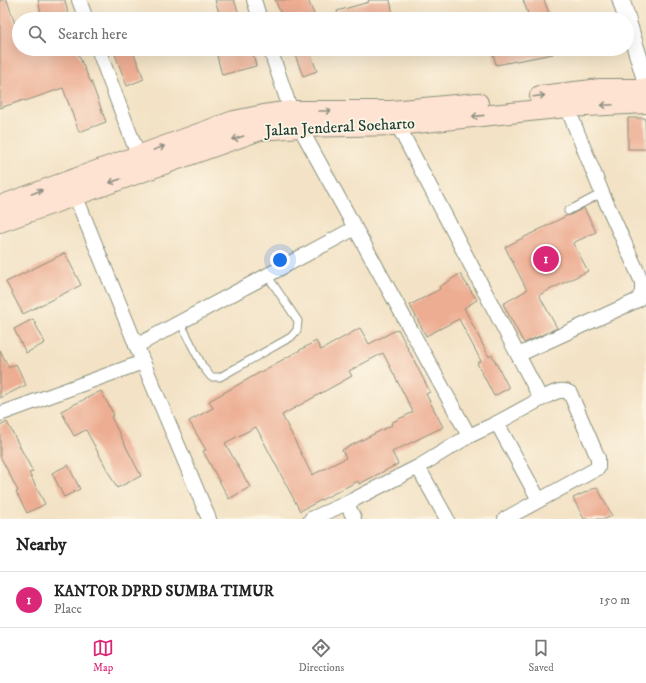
<!DOCTYPE html>
<html lang="en">
<head>
<meta charset="utf-8">
<style>
	:root { --surface:#fff; --page:#f2f2f2; --text:#222; --muted:#767676; --line:#e0e0e0; --accent:#db2777 }
	body { margin:0; font-family:"IM FELL DW Pica",serif; background:var(--page); color:var(--text) }
	.you { position:absolute; left:280px; top:260px; width:14px; height:14px; margin:-10px; border:3px solid #fff; border-radius:50%; background:#1a73e8; box-shadow:0 0 0 6px #1a73e833 }
	.badge { display:grid; place-items:center; width:26px; height:26px; border-radius:50%; background:var(--accent); color:#fff; font-size:13px; font-weight:700 }
	.pin { position:absolute; translate:-50% -50%; border:2px solid #fff; box-shadow:0 1px 4px #0006 }
	.list { margin:0; padding:0; list-style:none }
	h2 { display:flex; justify-content:space-between; align-items:center; height:52px; margin:0; padding:0 16px; font-size:17px }
	h2 small { font-size:13px; font-weight:400; color:var(--muted) }
	.list li { display:grid; grid-template-columns:26px 1fr auto; gap:12px; align-items:center; box-sizing:border-box; height:56px; padding:0 16px; border-top:1px solid var(--line) }
	.list b { display:block; font-size:15px; white-space:nowrap }
	.list p { margin:0; font-size:13px; white-space:nowrap; color:var(--muted) }
	.list em { font-size:13px; font-style:normal; color:var(--muted) }
	.icon { flex:none; width:22px; height:22px; fill:none; stroke:currentColor; stroke-width:2; stroke-linecap:round; stroke-linejoin:round }
	.map { position:relative; flex:none; width:646px; height:519px; overflow:hidden }
	.search { position:absolute; background:var(--surface); box-shadow:0 4px 16px #0002; left:12px; right:12px; top:12px; height:44px; display:flex; align-items:center; gap:10px; box-sizing:border-box; padding:0 14px; border-radius:22px; color:var(--muted); font-size:15px }
	.sheet { height:108px; background:var(--surface) }
	nav { display:flex; justify-content:space-around; align-items:center; box-sizing:border-box; height:56px; border-top:1px solid var(--line); background:var(--surface); font-size:11px; color:var(--muted) }
	nav a { display:grid; justify-items:center; gap:2px }
	nav .on { color:var(--accent) }
	.map>svg:first-child { display:block }
	.building { fill:#edad93; fill-rule:evenodd }
	.lines { fill:none; stroke-linecap:round; stroke-linejoin:round }
	.service-casing { stroke:#89907c; stroke-width:9 }
	.minor-casing { stroke:#89907c; stroke-width:16 }
	.tertiary-casing { stroke:#89907c; stroke-width:19 }
	.secondary-casing { stroke:#89907c; stroke-width:22 }
	.service { stroke:#fff; stroke-width:7 }
	.minor { stroke:#fff; stroke-width:14 }
	.tertiary { stroke:#fff; stroke-width:17 }
	.secondary { stroke:#fee3d2; stroke-width:20 }
	.oneway { stroke:#8e9083 }
	.labels { text-anchor:middle; dominant-baseline:central; stroke-width:3.5; stroke-linejoin:round; paint-order:stroke }
	.street-label { font-size:16px; fill:#1f3d34; stroke:#fcf5e5 }
</style>
</head>
<body>
<div class="map">
<svg width="646" height="519" viewBox="0 0 646 519">
	<rect width="100%" height="100%" fill="#fcf5e5"/>
	<filter id="ink" filterUnits="userSpaceOnUse"><feTurbulence type="fractalNoise" baseFrequency=".025" numOctaves="2"/><feDisplacementMap in="SourceGraphic" scale="8" xChannelSelector="R" yChannelSelector="G"/><feConvolveMatrix kernelMatrix="1 2 1 2 8 2 1 2 1" color-interpolation-filters="sRGB"/></filter>
	<filter id="wash" filterUnits="userSpaceOnUse"><feTurbulence type="fractalNoise" baseFrequency=".012" numOctaves="4" result="noise"/><feDisplacementMap in="SourceGraphic" scale="16" xChannelSelector="R" yChannelSelector="G"/><feGaussianBlur stdDeviation="0.9" result="paint"/><feColorMatrix in="noise" values="0 0 0 0 0 0 0 0 0 0 0 0 0 0 0 0 0 1.4 0 .05"/><feComposite in="paint" operator="in"/></filter>
	<g filter="url(#wash)">
		<rect width="100%" height="100%" fill="#f3e2c5"/>
		<g id="blocks">
			<!-- building -->
			<g class="building">
				<polygon points="0,0 7,0 15,24 19,22 19,49 76,49 90,81 91,81 106,122 79,132 63,88 25,101 24,100 0,108"/>
				<polygon points="38,0 65,0 69,19 42,19"/>
				<polygon points="215,0 234,0 241,19 221,19"/>
				<polygon points="275,0 308,0 316,19 283,19"/>
				<polygon points="368,0 390,0 394,19 339,19 337,11 369,2"/>
				<polygon points="523,0 544,0 551,19 530,19"/>
				<polygon points="113,49 132,49 144,79 127,86"/>
				<polygon points="229,49 252,49 256,66 222,75 216,52"/>
				<polygon points="492,49 552,49 553,54 496,65"/>
				<polygon points="309,50 317,71 303,76 295,55"/>
				<polygon points="628,118 645,118 646,149 628,149"/>
				<polygon points="584,208 596,232 573,243 588,271 539,295 557,328 524,343 503,304 527,290 505,247 566,216 570,215"/>
				<polygon points="65,253 81,285 23,314 6,282"/>
				<polygon points="460,274 477,300 464,308 489,357 492,355 509,388 494,396 477,363 481,361 459,319 426,336 410,305 440,289 439,287"/>
				<polygon points="33,319 45,343 26,353 14,329"/>
				<path d="M360,328L369,344L398,329L430,392L426,394L443,427L392,452L398,464L359,484L358,481L300,511L256,427L225,443L250,487L229,499L203,451L206,450L189,421L213,408L209,401L316,341L321,350ZM383,353L413,412L391,423L392,425L342,450L346,458L312,475L282,415L352,376L349,371Z"/>
				<polygon points="0,350 9,368 16,364 26,385 0,398"/>
				<polygon points="101,391 114,415 111,417 141,476 117,488 86,430 74,436 61,411"/>
				<polygon points="7,422 33,472 29,473 45,504 27,513 16,492 18,491 0,456 0,426"/>
				<polygon points="68,465 80,489 64,497 52,473"/>
				<polygon points="597,487 612,516 605,519 584,519 573,498"/>
			</g>
		</g>
	</g>
	<g filter="url(#ink)">
		<use href="#blocks" fill-opacity="0" stroke="#89907c" stroke-width="1"/>
		<g class="lines">
			<defs>
				<g id="service">
					<polyline points="568,211 602,193"/>
					<polyline points="180,322 203,367 211,377 220,377 291,337 297,330 298,321 267,275"/>
				</g>
				<g id="minor">
					<polyline points="79,0 86,19"/>
					<polyline points="254,0 260,19"/>
					<polyline points="98,49 138,155"/>
					<polyline points="270,49 291,111 469,436"/>
					<polyline points="71,187 75,195 143,362 209,519"/>
					<polyline points="136,346 355,228"/>
					<polyline points="518,355 638,300 642,292 642,282 602,193 567,107"/>
					<polyline points="0,414 143,362"/>
					<polyline points="497,423 539,500"/>
					<polyline points="418,467 447,519"/>
					<polyline points="347,503 354,519"/>
					<polyline points="311,519 347,503 418,467 469,436 497,423 541,399 394,118"/>
					<path d="M505,519L598,468V458L570,393C560,387 550,395 541,399"/>
				</g>
				<g id="tertiary">
					<polyline points="621,0 627,19"/>
					<polyline points="627,20 646,81"/>
				</g>
				<g id="secondary">
					<polyline points="540,96 601,89 646,89"/>
					<polyline points="0,206 234,121 264,115 291,111 391,111 478,103"/>
					<polyline points="0,222 260,130 300,127 397,125 567,107 646,103"/>
				</g>
			</defs>
			<!-- service casing -->
			<use href="#service" class="service-casing"/>
			<!-- minor casing -->
			<use href="#minor" class="minor-casing"/>
			<!-- tertiary casing -->
			<use href="#tertiary" class="tertiary-casing"/>
			<!-- secondary casing -->
			<use href="#secondary" class="secondary-casing"/>
			<!-- service -->
			<use href="#service" class="service"/>
			<!-- minor -->
			<use href="#minor" class="minor"/>
			<!-- tertiary -->
			<use href="#tertiary" class="tertiary"/>
			<!-- secondary -->
			<use href="#secondary" class="secondary"/>
		</g>
		<!-- one-way arrows -->
		<defs><path id="oneway-shaft" d="M-6 0H5M1.5-3L5.5 0L1.5 3" fill="none" stroke-width="1.6" stroke-linecap="round" stroke-linejoin="round"/></defs>
		<g class="oneway">
			<use href="#oneway-shaft" transform="translate(539 96) rotate(-7)"/>
			<use href="#oneway-shaft" transform="translate(607 105) rotate(177)"/>
			<use href="#oneway-shaft" transform="translate(325 111)"/>
			<use href="#oneway-shaft" transform="translate(478 116) rotate(174)"/>
			<use href="#oneway-shaft" transform="translate(238 138) rotate(161)"/>
			<use href="#oneway-shaft" transform="translate(159 148) rotate(-20)"/>
			<use href="#oneway-shaft" transform="translate(115 181) rotate(161)"/>
			<use href="#oneway-shaft" transform="translate(37 192) rotate(-20)"/>
		</g>
	</g>
	<g class="labels">
		<!-- street labels -->
		<g class="street-label">
			<text transform="translate(340 127) rotate(-3)">Jalan Jenderal Soeharto</text>
		</g>
	</g>
</svg>
<div class="you"></div>
<div class="pin badge" style="left:546px;top:259px">1</div>
<div class="search"><svg class="icon" aria-label="search" viewBox="0 0 24 24"><circle cx="10" cy="10" r="6"/><path d="M15 15l6 6"/></svg>Search here</div>
</div>
<section class="sheet">
<h2>Nearby<small></small></h2>
<ul class="list">
<li><span class="badge">1</span><div><b>KANTOR DPRD SUMBA TIMUR</b><p>Place</p></div><em>150 m</em></li>
</ul>
</section>
<nav>
<a class="on"><svg class="icon" aria-label="map" viewBox="0 0 24 24"><path d="M3 6l6-2 6 2 6-2v14l-6 2-6-2-6 2zM9 4v14M15 6v14"/></svg>Map</a>
<a><svg class="icon" aria-label="directions" viewBox="0 0 24 24"><path d="M12 3l9 9-9 9-9-9zM9 14v-3h6M13 9l2 2-2 2"/></svg>Directions</a>
<a><svg class="icon" aria-label="saved" viewBox="0 0 24 24"><path d="M7 4h10v16l-5-4-5 4z"/></svg>Saved</a>
</nav>
</body>
</html>
